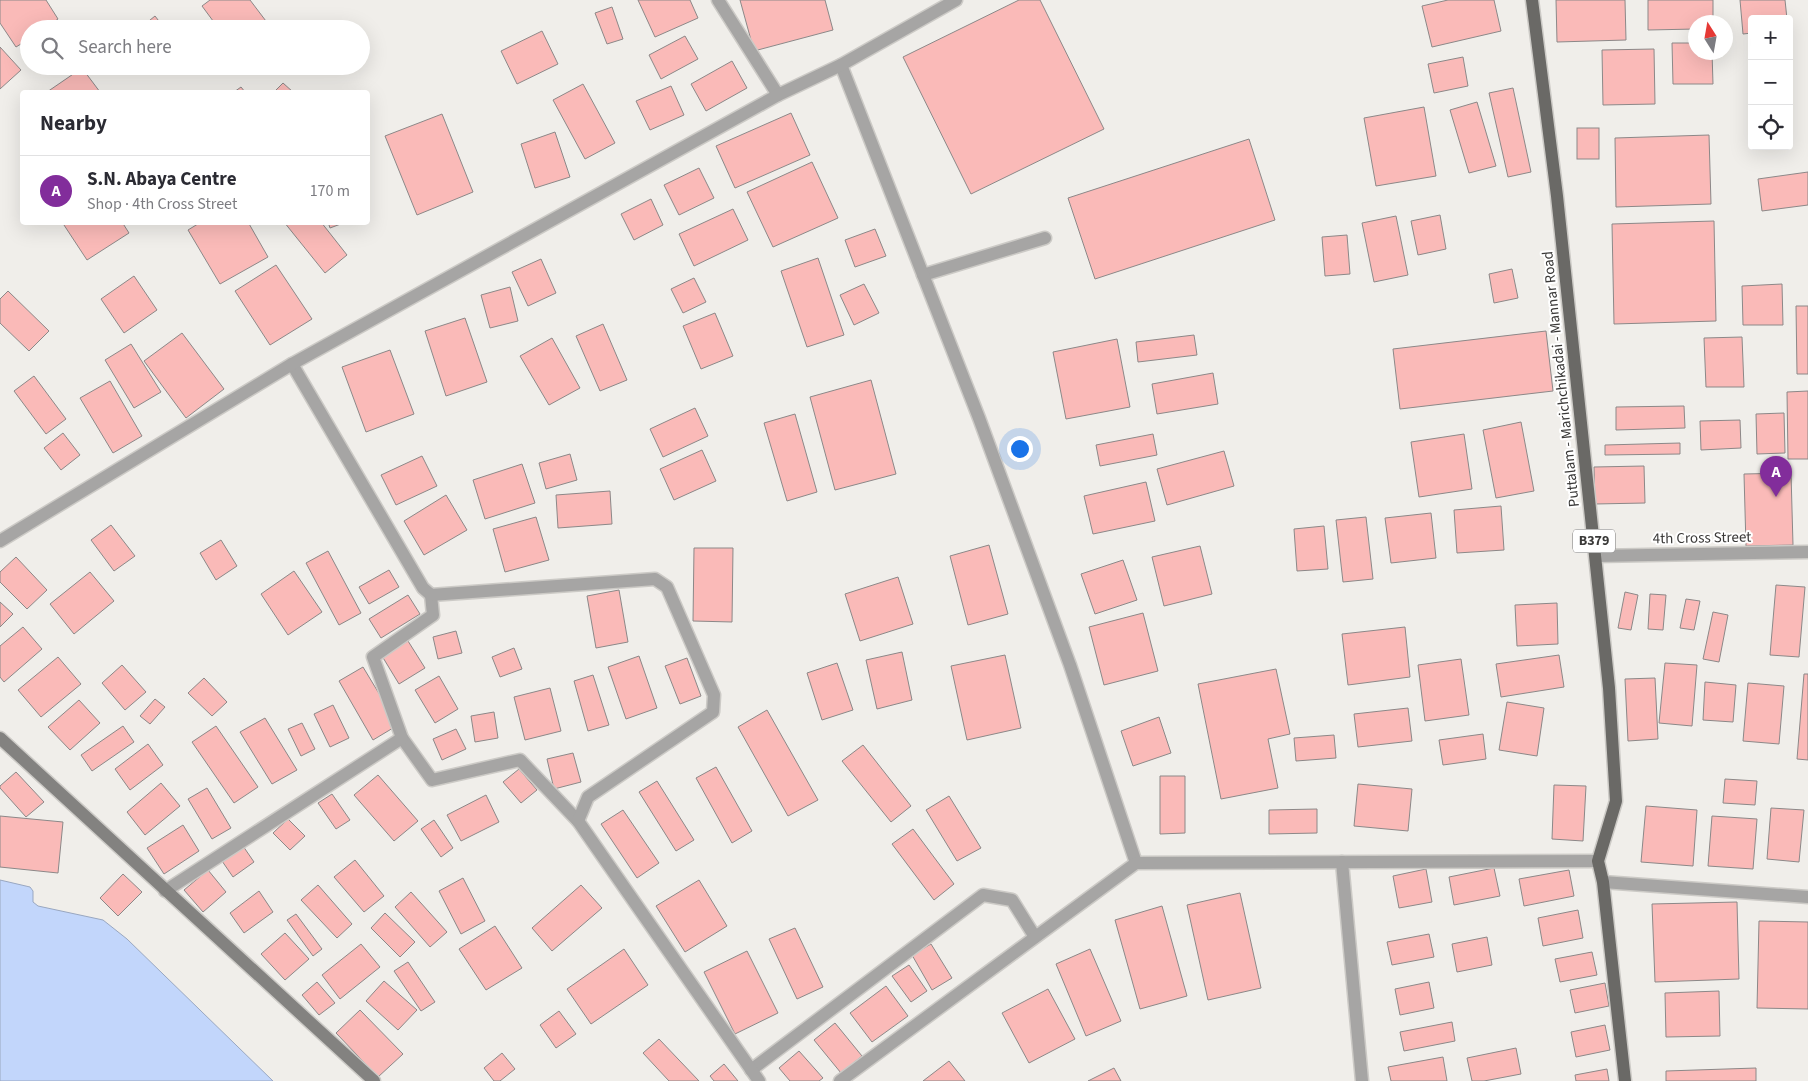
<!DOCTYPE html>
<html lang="en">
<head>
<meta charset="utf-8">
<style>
	:root { --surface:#fff; --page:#f7f7f7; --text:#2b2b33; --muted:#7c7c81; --line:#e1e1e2; --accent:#822d9b }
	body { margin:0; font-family:"Source Sans 3",sans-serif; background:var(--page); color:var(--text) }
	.controls { position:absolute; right:15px; top:15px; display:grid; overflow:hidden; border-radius:5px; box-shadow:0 5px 20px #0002 }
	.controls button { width:45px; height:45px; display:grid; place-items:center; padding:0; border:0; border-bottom:1px solid var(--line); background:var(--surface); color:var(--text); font:25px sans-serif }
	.compass { position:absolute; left:1688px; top:15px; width:45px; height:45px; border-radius:50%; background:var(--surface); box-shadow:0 5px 20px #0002; rotate:349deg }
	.you { position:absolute; left:1019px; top:448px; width:18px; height:18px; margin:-12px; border:4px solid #fff; border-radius:50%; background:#1a73e8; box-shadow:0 0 0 8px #1a73e833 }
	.badge { display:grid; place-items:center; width:32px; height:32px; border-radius:50%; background:var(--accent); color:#fff; font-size:16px; font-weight:700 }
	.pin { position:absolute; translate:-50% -41px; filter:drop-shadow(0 1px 2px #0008) }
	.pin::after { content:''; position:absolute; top:26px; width:18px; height:15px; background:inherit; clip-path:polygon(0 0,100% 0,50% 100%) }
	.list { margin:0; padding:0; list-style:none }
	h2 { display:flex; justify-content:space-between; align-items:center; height:65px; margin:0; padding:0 20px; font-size:21px }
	h2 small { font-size:16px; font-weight:400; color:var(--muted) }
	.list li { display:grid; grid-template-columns:32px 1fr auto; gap:15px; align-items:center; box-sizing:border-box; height:70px; padding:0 20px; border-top:1px solid var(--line) }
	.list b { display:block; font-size:19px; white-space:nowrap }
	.list p { margin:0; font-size:16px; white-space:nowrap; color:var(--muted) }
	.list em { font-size:16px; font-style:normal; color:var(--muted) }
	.icon { flex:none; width:28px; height:28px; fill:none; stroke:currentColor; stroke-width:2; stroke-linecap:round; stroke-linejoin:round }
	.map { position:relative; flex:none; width:1808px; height:1081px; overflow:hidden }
	.search { position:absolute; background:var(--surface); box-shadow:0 5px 20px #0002; left:20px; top:20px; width:350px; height:55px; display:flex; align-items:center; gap:12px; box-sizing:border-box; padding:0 18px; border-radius:28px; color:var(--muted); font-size:19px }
	.panel { position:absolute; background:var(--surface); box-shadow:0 5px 20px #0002; left:20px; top:90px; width:350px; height:135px; border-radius:5px }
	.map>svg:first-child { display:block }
	.water { fill:#c2d6fb; stroke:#99a7c0 }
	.building { fill:#fabab8; stroke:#8c8888 }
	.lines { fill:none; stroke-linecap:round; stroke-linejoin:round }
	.lane-casing { stroke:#cccac6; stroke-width:15 }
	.street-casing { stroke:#cccac6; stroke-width:15 }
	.secondary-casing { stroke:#cccac6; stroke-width:15 }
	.primary-casing { stroke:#cccac6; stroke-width:15 }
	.lane { stroke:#a6a5a4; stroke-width:12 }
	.street { stroke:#a6a5a4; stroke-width:12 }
	.secondary { stroke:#838280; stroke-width:12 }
	.primary { stroke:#6a6966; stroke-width:12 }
	.labels { text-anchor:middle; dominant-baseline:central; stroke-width:4; stroke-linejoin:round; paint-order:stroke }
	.shield { fill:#fff; stroke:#757474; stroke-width:1 }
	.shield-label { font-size:14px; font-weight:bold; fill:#3a3938 }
	.street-label { font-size:15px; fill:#3a3938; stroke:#fff }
</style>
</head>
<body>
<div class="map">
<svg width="1808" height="1081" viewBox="0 0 1808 1081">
	<rect width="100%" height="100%" fill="#f0eeea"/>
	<!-- water -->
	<polygon class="water" points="0,880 30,887 33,891 33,902 38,906 103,920 127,939 273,1081 0,1081"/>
	<!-- building -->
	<g class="building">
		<polygon points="0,0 46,0 58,19 44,29 29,29 29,39 16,47 0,23"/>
		<polygon points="210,0 250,0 272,29 219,29 202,6"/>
		<polygon points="638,0 690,0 698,18 655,37"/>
		<polygon points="740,0 825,0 833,30 754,51"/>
		<polygon points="1019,0 1040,0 1104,129 971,194 903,57"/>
		<polygon points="1448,0 1494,0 1501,31 1432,47 1422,6"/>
		<polygon points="1556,0 1625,0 1626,40 1557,42"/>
		<polygon points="1648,0 1713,0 1713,22 1696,22 1696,29 1648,30"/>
		<polygon points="1740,0 1785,0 1787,19 1752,19 1752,33 1743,34"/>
		<polygon points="612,7 623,39 607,44 595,13"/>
		<polygon points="155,16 165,29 139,29"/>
		<polygon points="542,31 558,64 517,84 501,51"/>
		<polygon points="685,36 698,59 661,79 649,55"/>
		<polygon points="1672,43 1696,43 1696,52 1712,52 1713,84 1673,84"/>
		<polygon points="0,47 21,70 0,89"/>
		<polygon points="1654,49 1655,104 1603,105 1602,50"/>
		<polygon points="1463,57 1468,86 1434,93 1428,64"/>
		<polygon points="732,61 747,88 706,111 691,84"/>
		<polygon points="82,68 100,92 47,92"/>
		<polygon points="283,83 293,92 274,92"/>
		<polygon points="583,84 615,143 585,159 553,100"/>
		<polygon points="671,86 684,115 650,130 636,101"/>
		<polygon points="241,87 245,92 234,92"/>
		<polygon points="1513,88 1531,172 1508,177 1489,93"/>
		<polygon points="1477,102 1496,166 1469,173 1450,110"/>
		<polygon points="1424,107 1436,176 1376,186 1364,118"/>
		<polygon points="791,113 810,155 735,188 716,146"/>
		<polygon points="442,114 473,192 417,215 385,136"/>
		<rect x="1577" y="128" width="22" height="31"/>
		<polygon points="555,132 570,177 535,188 521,144"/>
		<polygon points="1709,135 1711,204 1616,207 1615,138"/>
		<polygon points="1249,139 1275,220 1095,279 1068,198"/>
		<polygon points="812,162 838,218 773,247 747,192"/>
		<polygon points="699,168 714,198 679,215 664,185"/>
		<polygon points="1808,172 1808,205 1762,211 1758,179"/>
		<polygon points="651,199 663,225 634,240 621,214"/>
		<polygon points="733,209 748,240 694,266 679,234"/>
		<polygon points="1440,215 1446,249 1418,255 1411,221"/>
		<polygon points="1396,216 1408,275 1374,282 1362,223"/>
		<polygon points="1714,221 1716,321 1614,324 1612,224"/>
		<polygon points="62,222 122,222 129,233 87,260"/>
		<polygon points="201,222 248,222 268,257 220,284 188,230"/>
		<polygon points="284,222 321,222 347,255 325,273"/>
		<polygon points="328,222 346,222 330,228"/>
		<polygon points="875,229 886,256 855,267 845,240"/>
		<polygon points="1347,235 1350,274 1325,276 1322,237"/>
		<polygon points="818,258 844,335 807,347 781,271"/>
		<polygon points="541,259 556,293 528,306 512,272"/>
		<polygon points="276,265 312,319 270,345 235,291"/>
		<polygon points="1512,269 1518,298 1494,303 1489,274"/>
		<polygon points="134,276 157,310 124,333 101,299"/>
		<polygon points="694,278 706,302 683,313 671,289"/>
		<polygon points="864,284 879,313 854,325 840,295"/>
		<polygon points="1782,284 1783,325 1743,325 1742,286"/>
		<polygon points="510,287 518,321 490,328 481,295"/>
		<polygon points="8,291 49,331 29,351 0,323 0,299"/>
		<polygon points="1796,306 1808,306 1808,374 1797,374"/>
		<polygon points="715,313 733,356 701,369 683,326"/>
		<polygon points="465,318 487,382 446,396 425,331"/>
		<polygon points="603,324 627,380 600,391 576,336"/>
		<polygon points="1546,331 1553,391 1400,409 1393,349"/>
		<polygon points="182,333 224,389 186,418 144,361"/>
		<polygon points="1194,335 1197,355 1138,362 1136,342"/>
		<polygon points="1742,337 1744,387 1706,387 1704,338"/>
		<polygon points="552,338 580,388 549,405 520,356"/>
		<polygon points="1117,339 1130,407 1066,419 1053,352"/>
		<polygon points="131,344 161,392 134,408 105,360"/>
		<polygon points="390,350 414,414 366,432 342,367"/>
		<polygon points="1213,373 1218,404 1157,414 1152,384"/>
		<polygon points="34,376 66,419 46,434 14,391"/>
		<polygon points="871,380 896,474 835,490 810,397"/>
		<polygon points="110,381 142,436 113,453 80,398"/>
		<polygon points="1808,391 1808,459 1788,459 1787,392"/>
		<polygon points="1684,406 1685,428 1616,430 1616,407"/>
		<polygon points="695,408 708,436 663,457 650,429"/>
		<polygon points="1784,413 1785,453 1757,454 1756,414"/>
		<polygon points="795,414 817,492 787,501 764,423"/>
		<polygon points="1740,420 1741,448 1701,450 1700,421"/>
		<polygon points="1521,422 1534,491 1496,498 1483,430"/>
		<polygon points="63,433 80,455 61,470 44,448"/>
		<polygon points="1153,434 1157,455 1100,466 1096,445"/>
		<polygon points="1464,434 1472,489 1419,497 1411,442"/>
		<polygon points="1680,443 1680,454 1605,455 1605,445"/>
		<polygon points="702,450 716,481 674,500 660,469"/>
		<polygon points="1224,451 1234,486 1167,505 1157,469"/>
		<polygon points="570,454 577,480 546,489 539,463"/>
		<polygon points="422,456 437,486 396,505 381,475"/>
		<polygon points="522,464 535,503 485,519 473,480"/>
		<polygon points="1644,466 1645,503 1595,504 1594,467"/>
		<polygon points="1791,473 1793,545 1746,546 1744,474"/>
		<polygon points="1146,482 1155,521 1093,534 1084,496"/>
		<polygon points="610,491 612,524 558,528 556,495"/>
		<polygon points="446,495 467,530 424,555 404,521"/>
		<polygon points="1501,506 1504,550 1457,553 1454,510"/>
		<polygon points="1431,513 1436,558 1391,563 1385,518"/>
		<polygon points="536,517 549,560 505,572 493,529"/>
		<polygon points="1366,517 1373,579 1343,582 1336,520"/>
		<polygon points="111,525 135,556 114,571 91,540"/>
		<polygon points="1324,526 1328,569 1297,571 1294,529"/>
		<polygon points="221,540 237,566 216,580 200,553"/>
		<polygon points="989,545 1008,614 968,625 950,556"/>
		<polygon points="1200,546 1212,594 1164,606 1152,557"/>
		<polygon points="694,548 733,548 732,622 693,621"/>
		<polygon points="328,551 361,613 339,625 306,563"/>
		<polygon points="16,557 47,590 27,609 0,582 0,572"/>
		<polygon points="1123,560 1137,600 1095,614 1081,574"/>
		<polygon points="389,570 399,587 369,604 359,587"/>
		<polygon points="294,571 322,612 288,635 261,594"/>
		<polygon points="90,572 114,601 74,634 50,604"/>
		<polygon points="898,577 913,624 860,641 845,594"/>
		<polygon points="1776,585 1805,587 1799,657 1770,655"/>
		<polygon points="619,590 628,642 596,648 587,596"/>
		<polygon points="1625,592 1638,595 1631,630 1618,628"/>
		<polygon points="1650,594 1666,595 1663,630 1648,629"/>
		<polygon points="408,595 420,614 381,638 369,619"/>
		<polygon points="1686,599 1700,601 1694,630 1680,628"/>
		<polygon points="0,602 13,614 0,627"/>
		<polygon points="1557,603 1558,644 1517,646 1515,605"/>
		<polygon points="1713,612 1728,615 1719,662 1703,659"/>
		<polygon points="1143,613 1158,671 1104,685 1089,627"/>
		<polygon points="23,627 42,649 4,682 0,677 0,646"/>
		<polygon points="1405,627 1410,677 1348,685 1342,634"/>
		<polygon points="456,631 462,653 438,659 433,637"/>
		<polygon points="408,641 425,668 399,684 382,656"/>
		<polygon points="514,648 522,669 500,677 492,657"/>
		<polygon points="902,652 912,700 877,709 866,660"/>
		<polygon points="1005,655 1021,728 967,740 951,666"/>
		<polygon points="1559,655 1564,687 1501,697 1496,664"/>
		<polygon points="639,656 657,708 626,719 608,667"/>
		<polygon points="58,657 81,684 41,717 18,690"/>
		<polygon points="687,658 701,696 680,704 665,666"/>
		<polygon points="1461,659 1469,715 1425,721 1418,665"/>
		<polygon points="837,663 853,710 822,720 807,673"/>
		<polygon points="1665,663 1697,665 1692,726 1659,723"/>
		<polygon points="122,665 146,692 125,710 102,683"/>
		<polygon points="363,667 398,725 373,740 339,681"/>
		<polygon points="1276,669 1290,734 1268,739 1278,788 1221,799 1198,684"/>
		<polygon points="1804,674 1808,674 1808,760 1797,759"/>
		<polygon points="593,675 609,725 588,731 574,681"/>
		<polygon points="439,676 458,709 435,723 415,690"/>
		<polygon points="204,678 227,702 212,716 188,693"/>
		<polygon points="1655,678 1658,739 1628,741 1625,679"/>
		<polygon points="1705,682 1736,685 1733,722 1703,720"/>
		<polygon points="1748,683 1784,686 1779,744 1743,741"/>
		<polygon points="550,688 561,731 525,740 514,697"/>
		<polygon points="155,699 165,707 150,724 140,716"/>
		<polygon points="79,700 100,723 70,750 48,727"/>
		<polygon points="1507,702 1544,708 1537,756 1499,750"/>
		<polygon points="333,705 349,738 330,747 314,714"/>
		<polygon points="1408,708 1412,741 1358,747 1354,714"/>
		<polygon points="767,710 818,800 788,816 738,727"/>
		<polygon points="494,712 498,738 475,742 471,716"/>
		<polygon points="1159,717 1171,753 1133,766 1121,731"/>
		<polygon points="265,718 297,770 272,784 240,732"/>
		<polygon points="302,723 315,749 301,756 288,729"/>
		<polygon points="123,726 134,742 92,771 81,755"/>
		<polygon points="216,726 258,787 234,803 192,742"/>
		<polygon points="456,729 466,749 442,760 433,739"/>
		<polygon points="1483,734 1486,759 1443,765 1439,740"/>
		<polygon points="1334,735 1336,758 1296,761 1294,738"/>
		<polygon points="148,744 163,765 130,790 115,769"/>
		<polygon points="863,745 911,806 891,822 842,761"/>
		<polygon points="573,753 581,782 554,789 547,759"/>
		<polygon points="716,767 752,831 732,843 696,778"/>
		<polygon points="519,769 537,790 521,803 503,782"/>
		<polygon points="16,772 44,802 26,817 0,788 0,786"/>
		<polygon points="378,775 418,821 394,841 354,795"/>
		<polygon points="1160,776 1185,776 1185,833 1160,834"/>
		<polygon points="1725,779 1757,781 1755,805 1723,803"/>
		<polygon points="657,781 694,840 676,851 639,792"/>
		<polygon points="161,783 180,806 145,835 127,812"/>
		<polygon points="1358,784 1412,789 1408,831 1354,826"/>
		<polygon points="1554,785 1586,786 1583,841 1552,839"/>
		<polygon points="207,788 231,828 212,839 188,799"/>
		<polygon points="332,794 350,820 336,829 318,803"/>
		<polygon points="486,795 499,822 461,841 447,815"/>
		<polygon points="949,796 981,848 957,861 926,810"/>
		<polygon points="1646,806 1697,810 1693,866 1641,862"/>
		<polygon points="1771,808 1804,810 1799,862 1767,859"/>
		<polygon points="1317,809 1317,833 1269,834 1269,810"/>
		<polygon points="623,810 659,863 637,878 601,824"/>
		<polygon points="0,816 63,822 58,873 0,867"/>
		<polygon points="1712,816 1757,819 1753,869 1708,866"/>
		<polygon points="288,819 305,836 290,850 273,833"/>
		<polygon points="434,820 453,848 441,857 421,829"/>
		<polygon points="183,825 199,851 164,874 147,848"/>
		<polygon points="913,829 954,884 934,900 892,844"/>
		<polygon points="243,846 254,862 233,877 222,861"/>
		<polygon points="355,860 384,896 364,912 334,877"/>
		<polygon points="1494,868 1500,896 1454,905 1449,877"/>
		<polygon points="1426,869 1432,902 1399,908 1393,876"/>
		<polygon points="208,870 226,892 203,912 184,890"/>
		<polygon points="1569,870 1574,896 1524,906 1519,879"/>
		<polygon points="123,874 142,892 118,916 100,898"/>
		<polygon points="463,878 485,921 461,934 439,891"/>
		<polygon points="699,880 727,926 685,952 656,906"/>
		<polygon points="318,885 352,924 337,938 301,900"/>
		<polygon points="581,885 602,908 552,951 532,928"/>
		<polygon points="259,891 273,912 244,933 230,913"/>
		<polygon points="411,892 447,932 430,947 395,907"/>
		<polygon points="1240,893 1261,988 1208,1000 1187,905"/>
		<polygon points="1737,902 1739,979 1655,982 1652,904"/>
		<polygon points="1162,906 1187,996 1140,1009 1115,920"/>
		<polygon points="1578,910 1583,938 1543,946 1538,918"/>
		<polygon points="385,913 415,942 400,957 371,928"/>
		<polygon points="296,914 322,949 313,956 287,920"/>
		<polygon points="1759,921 1808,922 1808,1009 1757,1008"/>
		<polygon points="495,926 522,968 486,990 459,949"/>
		<polygon points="795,928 823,987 797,999 769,939"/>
		<polygon points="285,933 309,959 285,980 261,954"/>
		<polygon points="1429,934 1434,957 1392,965 1387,942"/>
		<polygon points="1487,937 1492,965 1457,972 1452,944"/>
		<polygon points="361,944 380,967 340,999 322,975"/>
		<polygon points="931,944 952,978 932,990 912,955"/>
		<polygon points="624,949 648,985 591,1024 567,989"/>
		<polygon points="1090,949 1121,1021 1086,1036 1056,964"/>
		<polygon points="747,951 778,1013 735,1034 704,972"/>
		<polygon points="1592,952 1597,975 1560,982 1555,959"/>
		<polygon points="408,962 435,1002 421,1011 394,971"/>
		<polygon points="909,965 927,991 911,1002 892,976"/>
		<polygon points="384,981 417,1010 398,1030 366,1001"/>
		<polygon points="317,982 335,1003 319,1015 302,995"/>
		<polygon points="1429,982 1434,1008 1400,1015 1395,989"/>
		<polygon points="1605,983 1609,1006 1575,1013 1570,990"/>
		<polygon points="886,986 908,1016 872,1042 850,1013"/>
		<polygon points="1048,989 1075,1039 1029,1063 1002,1013"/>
		<polygon points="1719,991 1720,1036 1666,1037 1665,993"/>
		<polygon points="360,1010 403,1054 378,1077 336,1033"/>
		<polygon points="559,1011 576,1034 556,1048 540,1025"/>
		<polygon points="1452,1022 1455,1041 1404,1051 1400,1032"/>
		<polygon points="835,1023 862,1056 841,1073 814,1040"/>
		<polygon points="1605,1025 1610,1050 1576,1057 1571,1032"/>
		<polygon points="659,1039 699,1081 669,1081 643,1053"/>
		<polygon points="1516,1048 1521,1074 1484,1081 1472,1081 1467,1058"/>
		<polygon points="799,1051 823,1078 819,1081 790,1081 779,1068"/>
		<polygon points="502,1053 515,1069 500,1081 494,1081 484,1068"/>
		<polygon points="1443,1057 1447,1081 1391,1081 1388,1067"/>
		<polygon points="949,1061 965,1081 923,1081"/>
		<polygon points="724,1064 738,1081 714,1081 710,1076"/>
		<polygon points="1114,1068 1121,1081 1088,1081"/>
		<polygon points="1756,1068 1756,1081 1666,1081 1666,1071"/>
		<polygon points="1607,1069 1609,1081 1576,1081 1575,1075"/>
	</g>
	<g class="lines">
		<defs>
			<g id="lane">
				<polyline points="923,275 1045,238"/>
				<polyline points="431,595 433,615 373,657 402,738 432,780 520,760 578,821"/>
				<polyline points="165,891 402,738"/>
				<polyline points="751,1070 983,895 1012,900 1035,937"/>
			</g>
			<g id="street">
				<polyline points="718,0 778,95"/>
				<polyline points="841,65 979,418 1070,665 1136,863"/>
				<polyline points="292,364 423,588 431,595 655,579 667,587 714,695 713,712 588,797 578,821 759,1081"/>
				<polyline points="0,541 292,364 778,95 841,65 956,0"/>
				<polyline points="1596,556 1808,552"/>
				<polyline points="1342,862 1362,1081"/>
				<polyline points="1603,882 1808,897"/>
				<polyline points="840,1081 1136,863 1598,861"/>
			</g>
			<polyline id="secondary" points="0,738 374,1081"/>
			<polyline id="primary" points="1532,0 1557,196 1609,688 1616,801 1598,861 1603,882 1625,1081"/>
		</defs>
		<!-- lane casing -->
		<use href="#lane" class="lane-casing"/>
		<!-- street casing -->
		<use href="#street" class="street-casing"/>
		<!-- secondary casing -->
		<use href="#secondary" class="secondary-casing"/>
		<!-- primary casing -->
		<use href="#primary" class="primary-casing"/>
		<!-- lane -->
		<use href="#lane" class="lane"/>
		<!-- street -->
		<use href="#street" class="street"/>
		<!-- secondary -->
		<use href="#secondary" class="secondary"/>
		<!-- primary -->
		<use href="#primary" class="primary"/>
	</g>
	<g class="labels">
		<!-- shield labels -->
		<rect class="shield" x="1573" y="529.5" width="42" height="23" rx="4"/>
		<g class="shield-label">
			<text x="1594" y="541">B379</text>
		</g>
		<!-- street labels -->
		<g class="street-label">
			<text transform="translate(1561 379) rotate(-96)">Puttalam - Marichchikadai - Mannar Road</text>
			<text transform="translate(1702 538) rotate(-1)">4th Cross Street</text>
		</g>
	</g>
</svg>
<div class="controls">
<button>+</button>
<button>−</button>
<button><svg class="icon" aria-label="locate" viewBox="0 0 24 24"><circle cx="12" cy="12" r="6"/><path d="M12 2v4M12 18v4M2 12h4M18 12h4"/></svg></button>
</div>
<svg class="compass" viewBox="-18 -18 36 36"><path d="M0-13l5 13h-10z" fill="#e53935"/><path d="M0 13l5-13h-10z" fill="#7c7c81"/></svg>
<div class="you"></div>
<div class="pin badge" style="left:1776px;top:497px">A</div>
<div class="search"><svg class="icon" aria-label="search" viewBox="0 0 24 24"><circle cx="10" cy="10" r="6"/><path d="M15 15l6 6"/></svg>Search here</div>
<section class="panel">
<h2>Nearby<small></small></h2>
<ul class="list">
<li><span class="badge">A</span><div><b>S.N. Abaya Centre</b><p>Shop · 4th Cross Street</p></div><em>170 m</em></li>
</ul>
</section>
</div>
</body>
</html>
